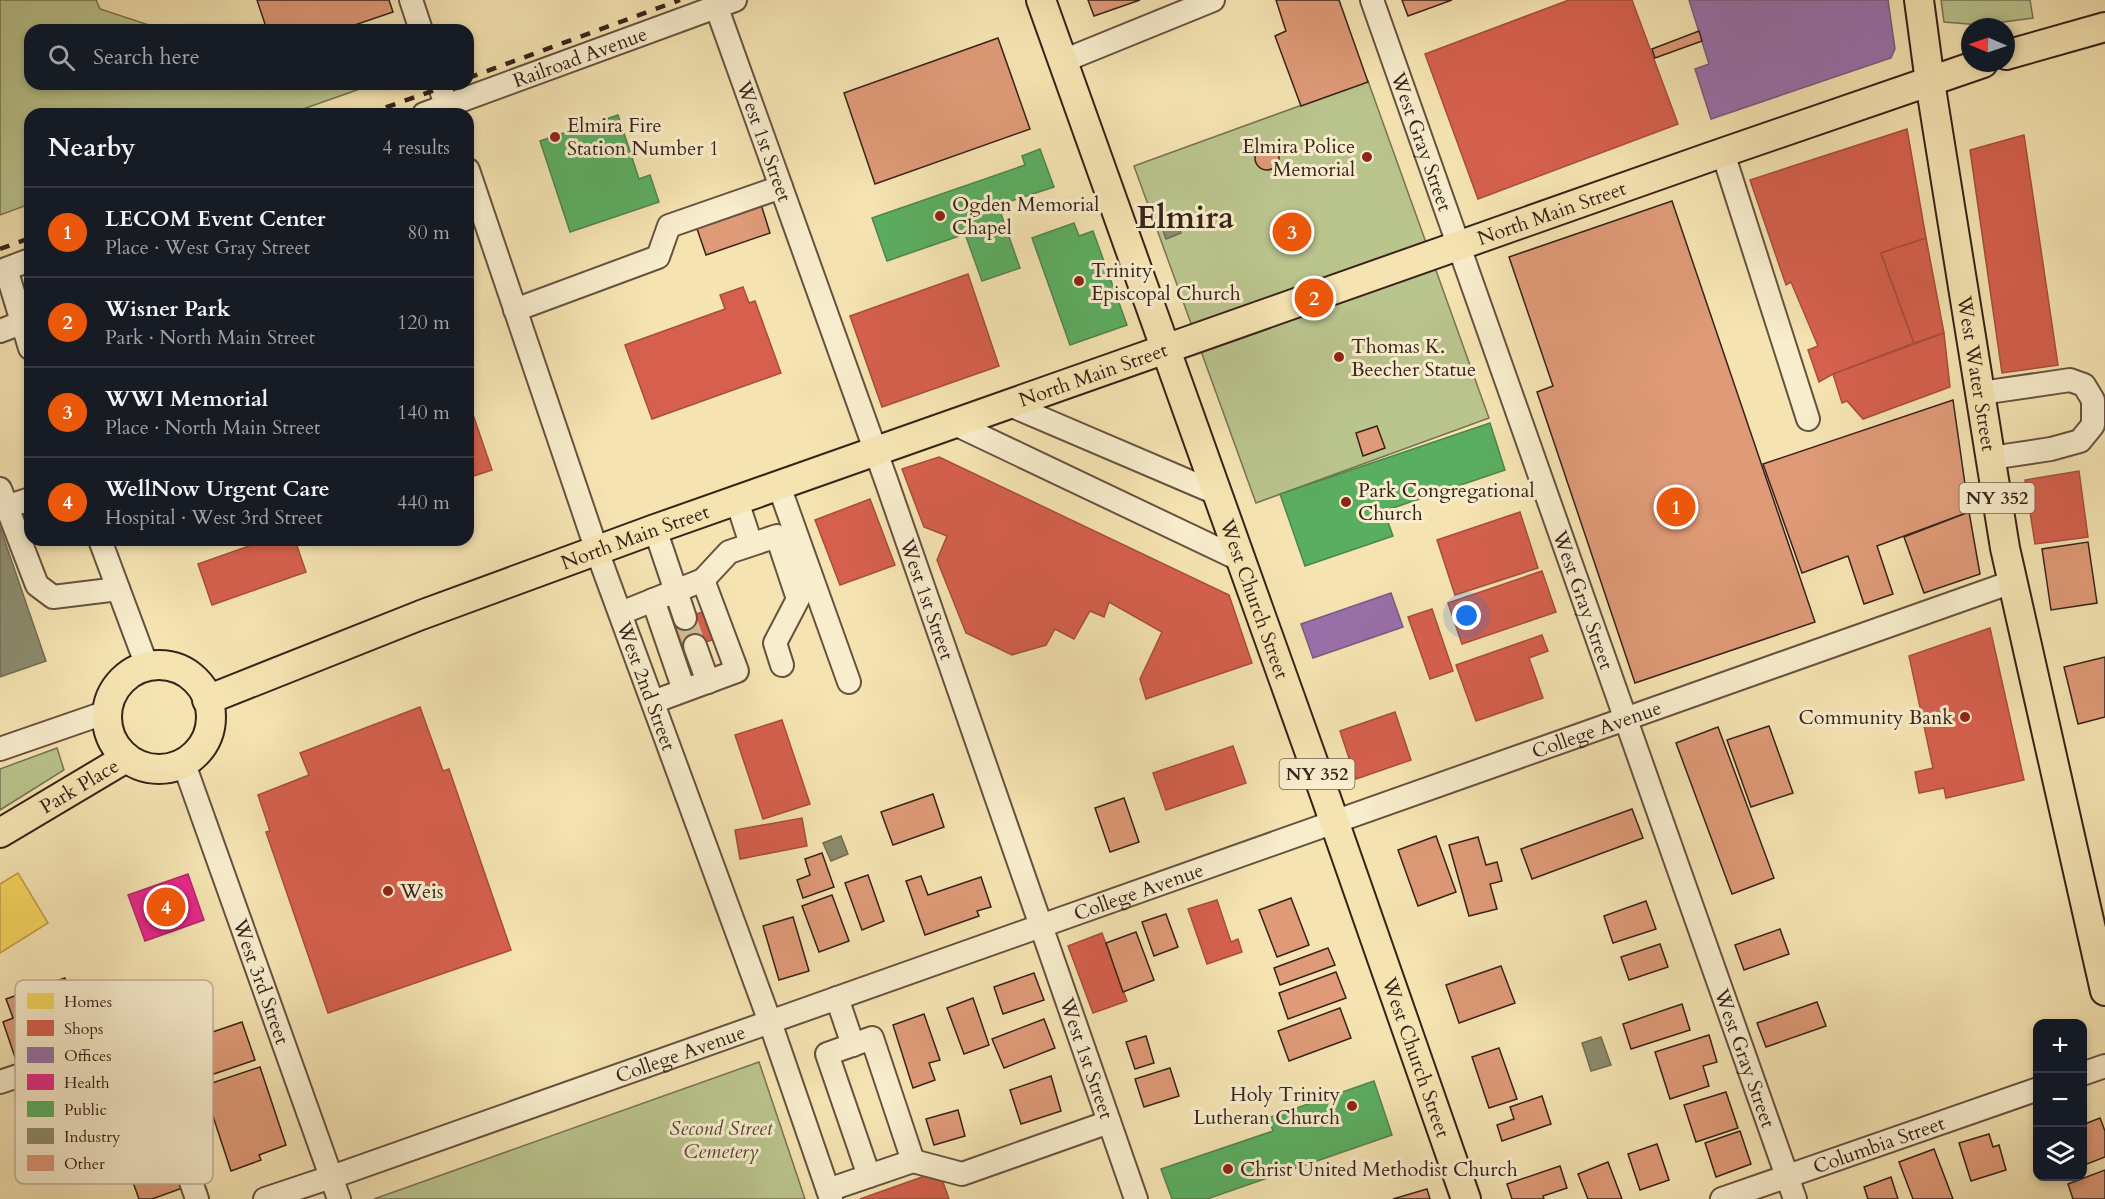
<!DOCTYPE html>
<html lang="en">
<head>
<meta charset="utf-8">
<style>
	:root { --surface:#171b24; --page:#20242c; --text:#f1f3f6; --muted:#9ea1a6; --line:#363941; --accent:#ea580c }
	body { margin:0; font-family:Cardo,serif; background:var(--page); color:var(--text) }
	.controls { position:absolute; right:18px; bottom:18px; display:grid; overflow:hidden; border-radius:12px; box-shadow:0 3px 9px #0003 }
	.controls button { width:54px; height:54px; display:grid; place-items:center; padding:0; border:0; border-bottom:2px solid var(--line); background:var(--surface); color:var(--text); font:30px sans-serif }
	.compass { position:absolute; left:1961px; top:18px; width:54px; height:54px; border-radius:50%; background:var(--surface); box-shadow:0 3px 9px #0003; rotate:272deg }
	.you { position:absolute; left:1467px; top:616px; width:21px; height:21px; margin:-15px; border:4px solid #fff; border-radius:50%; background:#1a73e8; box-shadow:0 0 0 9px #1a73e833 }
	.badge { display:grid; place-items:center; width:39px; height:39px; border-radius:50%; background:var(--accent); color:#fff; font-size:20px; font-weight:700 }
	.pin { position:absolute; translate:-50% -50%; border:3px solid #fff; box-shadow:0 2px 6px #0006 }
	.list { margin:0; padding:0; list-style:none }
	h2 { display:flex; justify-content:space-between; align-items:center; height:78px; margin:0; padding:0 24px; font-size:26px }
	h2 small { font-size:20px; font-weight:400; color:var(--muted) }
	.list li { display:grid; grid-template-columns:39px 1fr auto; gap:18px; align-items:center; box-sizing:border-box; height:90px; padding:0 24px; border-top:2px solid var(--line) }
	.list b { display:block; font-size:22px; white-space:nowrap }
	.list p { margin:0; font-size:20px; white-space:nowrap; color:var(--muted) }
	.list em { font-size:20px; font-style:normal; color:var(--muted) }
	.icon { flex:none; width:33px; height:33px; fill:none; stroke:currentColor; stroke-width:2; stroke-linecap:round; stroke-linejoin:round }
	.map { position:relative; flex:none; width:2105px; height:1199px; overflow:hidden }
	.search { position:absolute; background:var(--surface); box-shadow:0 3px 9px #0003; left:24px; top:24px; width:450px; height:66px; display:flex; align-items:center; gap:15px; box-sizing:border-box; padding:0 21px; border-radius:18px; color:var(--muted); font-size:22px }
	.panel { position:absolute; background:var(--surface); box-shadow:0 3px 9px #0003; left:24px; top:108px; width:450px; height:438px; border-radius:18px }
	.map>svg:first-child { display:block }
	.green { fill:#bac48d; stroke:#797354; stroke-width:1.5 }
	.homes { fill:#f6d55c; stroke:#bd9f48; stroke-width:1.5 }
	.shops { fill:#d6604d; stroke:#a74d3e; stroke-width:1.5 }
	.offices { fill:#9970ab; stroke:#7c5980; stroke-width:1.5 }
	.health { fill:#e7298a; stroke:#b22768; stroke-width:1.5 }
	.public { fill:#5aae61; stroke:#50844c; stroke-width:1.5 }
	.industry { fill:#8c8c6e; stroke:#736c55; stroke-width:1.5 }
	.building { fill:#df9a77; stroke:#38221a; stroke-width:1.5 }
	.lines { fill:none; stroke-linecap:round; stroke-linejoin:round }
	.minor-tunnel { stroke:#cfbd94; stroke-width:22; stroke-dasharray:22 11; stroke-linecap:butt }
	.minor-casing { stroke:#675240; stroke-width:26 }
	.major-casing { stroke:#38221a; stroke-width:32 }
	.minor { stroke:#f8edcd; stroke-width:22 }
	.major { stroke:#f5e4b2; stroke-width:28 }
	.rail { stroke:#38221a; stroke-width:4.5; stroke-dasharray:10 10; stroke-linecap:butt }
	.poi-dot { fill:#8f2418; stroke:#f8edcd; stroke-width:2 }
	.labels { text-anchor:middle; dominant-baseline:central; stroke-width:6; stroke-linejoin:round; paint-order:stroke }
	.shield { fill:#f8edcd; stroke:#725f50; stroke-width:1.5 }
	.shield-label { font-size:18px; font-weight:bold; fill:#38221a }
	.street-label { font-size:20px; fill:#38221a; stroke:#f8edcd }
	.poi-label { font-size:20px; fill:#38221a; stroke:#f8edcd; text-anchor:start }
	.park-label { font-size:20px; font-style:italic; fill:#584a37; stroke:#f8edcd }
	.town-label { font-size:32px; font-weight:bold; fill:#38221a; stroke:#f8edcd }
	.key { fill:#f8edcd; stroke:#beb097; stroke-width:1.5 }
	.key-label { font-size:16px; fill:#38221a }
</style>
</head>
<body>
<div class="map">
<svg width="2105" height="1199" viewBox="0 0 2105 1199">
	<rect width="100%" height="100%" fill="#f5e4b2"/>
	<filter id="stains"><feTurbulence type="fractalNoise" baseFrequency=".00333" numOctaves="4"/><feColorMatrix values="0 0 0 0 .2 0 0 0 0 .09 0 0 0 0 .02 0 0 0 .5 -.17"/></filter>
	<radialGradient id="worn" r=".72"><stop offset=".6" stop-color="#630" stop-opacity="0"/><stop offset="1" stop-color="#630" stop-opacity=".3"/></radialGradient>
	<!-- green -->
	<g class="green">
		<polygon points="0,0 96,0 100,9 164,30 30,30 30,84 374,84 289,114 30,114 30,204 0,215"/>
		<polygon points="1941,0 2030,0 2033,18 1981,25 1944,22"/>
		<polygon points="1368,81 1489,418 1256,503 1134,166"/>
		<polygon points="57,748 64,770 0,810 0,769"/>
		<polygon points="759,1062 805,1199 374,1199"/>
	</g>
	<!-- homes -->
	<polygon class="homes" points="18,873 48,923 0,953 0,884"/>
	<!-- shops -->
	<g class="shops">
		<polygon points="1569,0 1632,0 1678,124 1478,199 1425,54"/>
		<polygon points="1907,129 1926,238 1881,253 1914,343 1833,374 1819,382 1808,350 1818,346 1791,282 1786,285 1750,180"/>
		<polygon points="2024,135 2058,365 2002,373 1970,150"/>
		<polygon points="1926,238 1944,333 1914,343 1881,253"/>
		<polygon points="968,274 999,366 882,407 850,316"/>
		<polygon points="743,287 749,303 755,301 781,373 652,419 625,345 725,309 720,295"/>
		<polygon points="1944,333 1950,387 1863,419 1847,401 1842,403 1833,374"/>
		<polygon points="468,400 492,470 468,478"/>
		<polygon points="939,457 1229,595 1252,663 1146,699 1140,679 1162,632 1109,602 1104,617 1090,611 1074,639 1055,629 1046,645 1012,655 966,633 937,560 947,536 924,527 902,469"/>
		<polygon points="2079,471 2088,537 2035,544 2025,480"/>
		<polygon points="870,499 895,565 840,585 815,520"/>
		<polygon points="1520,512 1538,568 1455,595 1437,540"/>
		<polygon points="266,540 295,540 306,572 212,605 198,564"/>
		<polygon points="1542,571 1556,612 1462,644 1448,603"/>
		<polygon points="1432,609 1453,671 1430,679 1408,617"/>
		<polygon points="705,611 715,639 676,652 666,625"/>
		<polygon points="1990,628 2024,780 1946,798 1944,788 1919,793 1915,772 1933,768 1909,656"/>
		<polygon points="1542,635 1548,651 1529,658 1543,698 1476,721 1456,665"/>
		<polygon points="420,707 443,771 449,769 511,950 328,1013 266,832 270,831 258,795 309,775 300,753"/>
		<polygon points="1395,712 1411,760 1356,779 1340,731"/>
		<polygon points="782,720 810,804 763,819 735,735"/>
		<polygon points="1233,746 1246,783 1166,810 1153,773"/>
		<polygon points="802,818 807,846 740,859 735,830"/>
		<polygon points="1217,900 1231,942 1238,939 1242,952 1207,964 1188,909"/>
		<polygon points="1102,933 1127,1001 1093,1013 1068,946"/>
		<polygon points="939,1171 949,1199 860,1199"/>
	</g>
	<!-- offices -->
	<g class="offices">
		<polygon points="1689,0 1888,0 1895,49 1891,58 1711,119 1695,69 1709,64"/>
		<polygon points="1391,593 1403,627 1313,658 1301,624"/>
	</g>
	<!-- health -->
	<polygon class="health" points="188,874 204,920 145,941 128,895"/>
	<!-- public -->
	<g class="public">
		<polygon points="618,115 639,179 650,175 659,202 570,232 540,141"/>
		<polygon points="1040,149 1054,187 1008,202 1011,210 1001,214 1020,268 982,281 965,234 887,261 872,218 1025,165 1022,156"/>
		<polygon points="1074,223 1079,236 1093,231 1127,325 1070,345 1032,238"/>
		<polygon points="1490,423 1505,470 1384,511 1393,536 1305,566 1280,494"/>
		<polygon points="1374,1081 1392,1135 1207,1199 1172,1199 1161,1169 1273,1131 1268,1118"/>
	</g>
	<!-- industry -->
	<g class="industry">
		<polygon points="1174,211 1181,233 1166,239 1158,216"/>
		<polygon points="0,527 46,661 0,677"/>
		<polygon points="841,836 848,854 831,861 823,843"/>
		<polygon points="1601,1037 1611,1065 1591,1071 1582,1043"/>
	</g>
	<!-- building -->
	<g class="building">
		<polygon points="257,0 389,0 393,12 340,30 267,30"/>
		<polygon points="1088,0 1140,0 1094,16"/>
		<polygon points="1276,0 1339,0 1368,82 1301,106 1275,36 1286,31"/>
		<polygon points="1402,0 1452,0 1408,16"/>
		<polygon points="1699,31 1702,41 1655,58 1652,49"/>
		<polygon points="998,38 1030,129 875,184 844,93"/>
		<circle cx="1267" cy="158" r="12"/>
		<polygon points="759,198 770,233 706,255 694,220"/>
		<polygon points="1672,201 1815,622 1635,683 1537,392 1553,386 1509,257"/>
		<polygon points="1953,400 1969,512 1877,546 1893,594 1864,604 1848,556 1802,573 1763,464"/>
		<polygon points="1377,426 1385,448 1363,456 1356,433"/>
		<polygon points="1969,512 1980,574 1924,593 1904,537"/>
		<polygon points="2088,542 2097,603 2051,610 2042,549"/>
		<polygon points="2105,657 2105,717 2078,724 2064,667"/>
		<polygon points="1769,726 1793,793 1751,807 1727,740"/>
		<polygon points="1718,727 1774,878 1732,894 1676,743"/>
		<polygon points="933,794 944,827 893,845 881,812"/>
		<polygon points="1124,798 1139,842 1110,852 1095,808"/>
		<polygon points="1632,809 1643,838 1532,879 1521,849"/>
		<polygon points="1436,836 1456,892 1418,906 1398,850"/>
		<polygon points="1478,837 1486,865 1497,862 1502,881 1490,884 1497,909 1469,916 1449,845"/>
		<polygon points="822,853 834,887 803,898 797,880 810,875 805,859"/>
		<polygon points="868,875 884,921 862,930 845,883"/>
		<polygon points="921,876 928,895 981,877 991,907 977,911 979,916 925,935 906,881"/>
		<polygon points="832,895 849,941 819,952 802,906"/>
		<polygon points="1291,898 1309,945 1277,957 1259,910"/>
		<polygon points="1646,901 1656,929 1613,943 1604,916"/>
		<polygon points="1166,914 1178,947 1154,956 1142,922"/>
		<polygon points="793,917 809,971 779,980 763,926"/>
		<polygon points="1780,929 1789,954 1744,970 1735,945"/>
		<polygon points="1136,932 1154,980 1123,992 1106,943"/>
		<polygon points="1660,944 1668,967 1629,980 1621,957"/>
		<polygon points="1328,948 1335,965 1280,985 1274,968"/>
		<polygon points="1501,966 1515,1003 1459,1023 1446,985"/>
		<polygon points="1336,972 1346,998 1288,1019 1279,993"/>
		<polygon points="1034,973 1044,1000 1003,1014 994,987"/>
		<polygon points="65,978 88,1046 19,1069 3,1022 13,1018 6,999"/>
		<polygon points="973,998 989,1045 964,1054 947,1008"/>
		<polygon points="1817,1002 1826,1026 1766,1047 1757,1023"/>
		<polygon points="1682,1004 1690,1030 1631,1049 1623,1024"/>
		<polygon points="1340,1008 1351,1038 1289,1061 1278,1031"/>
		<polygon points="924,1014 940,1060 929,1063 935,1080 913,1088 893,1025"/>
		<polygon points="1044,1019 1055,1048 1004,1068 992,1039"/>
		<polygon points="242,1022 255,1060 205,1077 192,1039"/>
		<polygon points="1709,1035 1717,1062 1703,1066 1709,1086 1670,1099 1655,1052"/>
		<polygon points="1146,1036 1154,1063 1135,1069 1126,1042"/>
		<polygon points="137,1041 188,1186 152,1199 139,1199 88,1058"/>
		<polygon points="1499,1048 1517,1099 1489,1108 1472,1057"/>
		<polygon points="260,1067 286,1145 259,1155 261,1160 231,1171 203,1086"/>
		<polygon points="1170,1068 1179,1096 1144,1107 1135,1079"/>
		<polygon points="1051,1076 1061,1111 1021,1124 1010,1090"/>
		<polygon points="1726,1092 1738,1128 1696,1142 1684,1105"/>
		<polygon points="1542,1096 1551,1124 1502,1141 1497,1125 1514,1119 1510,1107"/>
		<polygon points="958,1110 965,1136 934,1145 926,1119"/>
		<polygon points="2100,1118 2105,1131 2105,1157 2082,1166 2082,1125"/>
		<polygon points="1740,1131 1751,1164 1716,1177 1705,1143"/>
		<polygon points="1989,1134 1993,1147 1999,1145 2006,1170 1971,1181 1959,1143"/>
		<polygon points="1657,1144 1669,1180 1640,1190 1628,1154"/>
		<polygon points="1934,1149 1953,1199 1913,1199 1899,1162"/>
		<polygon points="1608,1162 1622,1199 1588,1199 1578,1174"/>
		<polygon points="1560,1166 1567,1188 1543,1196 1544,1199 1512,1199 1507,1184"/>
		<polygon points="2105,1170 2105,1199 2073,1199 2068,1184"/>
		<polygon points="1891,1177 1898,1199 1868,1199 1864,1187"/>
		<polygon points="1427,1189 1430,1199 1393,1199"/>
	</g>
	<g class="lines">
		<!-- minor-tunnel -->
		<polyline class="minor-tunnel" points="685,618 695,646"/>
		<defs>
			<g id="minor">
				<polyline points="411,0 421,30"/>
				<path id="s1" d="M714,0L886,480L1136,1199"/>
				<path id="s2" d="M1372,0L1795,1199"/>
				<polyline points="1063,61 1213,0"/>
				<polyline points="439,84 449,114"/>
				<path id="s3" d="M424,114L735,0"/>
				<polyline points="1723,153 1808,419"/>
				<path id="s4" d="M468,170L597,551L770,1022L831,1199"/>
				<polyline points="30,260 6,269 30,348"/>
				<polyline points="515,310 658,257 669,226 781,187"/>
				<polyline points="0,331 21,323"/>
				<polyline points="1981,393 2070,380 2084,385 2093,400 2093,425 2080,441 2051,449 1991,458"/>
				<polyline points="1010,405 1216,493"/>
				<polyline points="955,424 1241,560"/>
				<polyline points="779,486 849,682"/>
				<polyline points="0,489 37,585 53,597 118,589"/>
				<polyline points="737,501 751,544"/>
				<polyline points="0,509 30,499"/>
				<polyline points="655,529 685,618"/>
				<polyline points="100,540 147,666"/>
				<polyline points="703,580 729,552 777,536 798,599 775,643 782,665"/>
				<polyline points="653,600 684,690"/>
				<polyline points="621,613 703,580 737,671 653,702"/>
				<polyline points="695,646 708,682"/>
				<polyline points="0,749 107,712"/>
				<path id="s5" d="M184,764L339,1199"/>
				<polyline points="837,998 853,1045"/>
				<polyline points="2082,1074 2105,1066"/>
				<polyline points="0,1082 140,1035 197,1199"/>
				<polyline points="869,1176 827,1054 872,1038 913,1161"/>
				<polyline points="828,1190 913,1161 962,1174 1109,1122"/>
				<path id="s6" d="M265,1199L346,1172L2012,582"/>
				<path id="s7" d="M1722,1199L2038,1089"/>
			</g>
			<g id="major">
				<path id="s8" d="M1041,0L1326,798L1466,1199"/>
				<path id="s9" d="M1919,0L1930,82L2005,548L2105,991"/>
				<polyline points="2006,55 2105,27"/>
				<circle cx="159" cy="717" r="52"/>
				<path id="s10" d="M207,700L421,615L655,529L1710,157L1983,63"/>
				<path id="s11" d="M0,833L126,758"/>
			</g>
		</defs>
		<!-- minor casing -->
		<use href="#minor" class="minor-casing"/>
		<!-- major casing -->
		<use href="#major" class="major-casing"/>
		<!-- minor -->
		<use href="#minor" class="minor"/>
		<!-- major -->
		<use href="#major" class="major"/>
		<!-- rail -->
		<g class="rail">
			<polyline points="468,78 680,0"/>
			<polyline points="367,114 452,84"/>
			<polyline points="0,249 30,238"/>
		</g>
	</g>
	<!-- markers -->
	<g class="poi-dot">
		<circle cx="555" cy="137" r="6"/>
		<circle cx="1367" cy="157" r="6"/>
		<circle cx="940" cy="216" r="6"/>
		<circle cx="1079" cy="281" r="6"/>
		<circle cx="1339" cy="357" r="6"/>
		<circle cx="1346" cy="502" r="6"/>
		<circle cx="1965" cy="717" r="6"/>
		<circle cx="388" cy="891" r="6"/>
		<circle cx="1352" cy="1106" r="6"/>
		<circle cx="1228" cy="1169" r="6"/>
	</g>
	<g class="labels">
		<!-- shield labels -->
		<g class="shield">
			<rect x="1959.5" y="483" width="75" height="30" rx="4.5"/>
			<rect x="1279.5" y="759" width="75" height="30" rx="4.5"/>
		</g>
		<g class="shield-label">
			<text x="1997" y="498">NY 352</text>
			<text x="1317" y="774">NY 352</text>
		</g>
		<!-- street labels -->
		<g class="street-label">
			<text stroke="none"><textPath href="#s3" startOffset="166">Railroad Avenue</textPath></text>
			<text stroke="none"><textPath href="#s1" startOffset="150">West 1st Street</textPath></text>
			<text stroke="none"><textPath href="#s2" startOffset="150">West Gray Street</textPath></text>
			<text stroke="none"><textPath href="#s10" startOffset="1430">North Main Street</textPath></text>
			<text stroke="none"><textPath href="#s9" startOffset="378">West Water Street</textPath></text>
			<text stroke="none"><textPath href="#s10" startOffset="944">North Main Street</textPath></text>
			<text stroke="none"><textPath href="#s10" startOffset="458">North Main Street</textPath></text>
			<text stroke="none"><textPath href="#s1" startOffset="636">West 1st Street</textPath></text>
			<text stroke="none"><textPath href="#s8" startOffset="636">West Church Street</textPath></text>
			<text stroke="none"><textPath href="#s2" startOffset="636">West Gray Street</textPath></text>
			<text stroke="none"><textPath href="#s4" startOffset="546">West 2nd Street</textPath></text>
			<text stroke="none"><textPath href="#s6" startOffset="1412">College Avenue</textPath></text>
			<text stroke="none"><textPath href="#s11" startOffset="92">Park Place</textPath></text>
			<text stroke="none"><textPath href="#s6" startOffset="926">College Avenue</textPath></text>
			<text stroke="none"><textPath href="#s5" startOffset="231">West 3rd Street</textPath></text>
			<text stroke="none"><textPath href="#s6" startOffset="440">College Avenue</textPath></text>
			<text stroke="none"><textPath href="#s8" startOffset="1122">West Church Street</textPath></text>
			<text stroke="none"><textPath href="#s1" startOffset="1122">West 1st Street</textPath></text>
			<text stroke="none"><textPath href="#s2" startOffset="1122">West Gray Street</textPath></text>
			<text stroke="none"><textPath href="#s7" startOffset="166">Columbia Street</textPath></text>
		</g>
		<!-- poi labels -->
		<g class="poi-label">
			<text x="567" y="125">Elmira Fire<tspan x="567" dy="23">Station Number 1</tspan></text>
			<text x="1355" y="146" text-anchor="end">Elmira Police<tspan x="1355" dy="23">Memorial</tspan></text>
			<text x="952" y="204">Ogden Memorial<tspan x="952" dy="23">Chapel</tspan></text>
			<text x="1091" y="270">Trinity<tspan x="1091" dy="23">Episcopal Church</tspan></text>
			<text x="1351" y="346">Thomas K.<tspan x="1351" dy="23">Beecher Statue</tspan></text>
			<text x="1358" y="490">Park Congregational<tspan x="1358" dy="23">Church</tspan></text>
			<text x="1953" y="717" text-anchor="end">Community Bank</text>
			<text x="400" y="891">Weis</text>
			<text x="1340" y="1094" text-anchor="end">Holy Trinity<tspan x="1340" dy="23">Lutheran Church</tspan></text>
			<text x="1240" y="1169">Christ United Methodist Church</text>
		</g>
		<!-- park labels -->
		<g class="park-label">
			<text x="721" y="1128">Second Street<tspan x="721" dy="23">Cemetery</tspan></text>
		</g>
		<!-- town labels -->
		<g class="town-label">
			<text x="1185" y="218">Elmira</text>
		</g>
	</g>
	<!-- legend -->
	<rect x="15" y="980" width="198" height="204" rx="9" class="key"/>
	<rect x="27" y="993" width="27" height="16" fill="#f6d55c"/>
	<rect x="27" y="1020" width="27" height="16" fill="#d6604d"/>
	<rect x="27" y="1047" width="27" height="16" fill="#9970ab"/>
	<rect x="27" y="1074" width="27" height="16" fill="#e7298a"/>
	<rect x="27" y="1101" width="27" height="16" fill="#5aae61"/>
	<rect x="27" y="1128" width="27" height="16" fill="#8c8c6e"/>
	<rect x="27" y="1155" width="27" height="16" fill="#df9a77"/>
	<g class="key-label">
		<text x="64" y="1007">Homes</text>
		<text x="64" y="1034">Shops</text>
		<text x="64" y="1061">Offices</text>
		<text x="64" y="1088">Health</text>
		<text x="64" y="1115">Public</text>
		<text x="64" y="1142">Industry</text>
		<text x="64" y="1169">Other</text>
	</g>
	<rect width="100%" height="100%" filter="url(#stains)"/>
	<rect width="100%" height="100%" fill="url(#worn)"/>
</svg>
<div class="controls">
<button>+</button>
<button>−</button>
<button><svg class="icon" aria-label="layers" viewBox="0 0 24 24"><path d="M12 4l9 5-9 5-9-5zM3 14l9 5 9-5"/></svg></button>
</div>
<svg class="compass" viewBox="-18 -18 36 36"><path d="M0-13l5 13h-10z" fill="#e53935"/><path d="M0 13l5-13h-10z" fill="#9ea1a6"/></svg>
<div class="you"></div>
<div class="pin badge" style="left:1676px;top:507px">1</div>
<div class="pin badge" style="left:1314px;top:298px">2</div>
<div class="pin badge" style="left:1292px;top:232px">3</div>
<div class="pin badge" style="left:166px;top:907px">4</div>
<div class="search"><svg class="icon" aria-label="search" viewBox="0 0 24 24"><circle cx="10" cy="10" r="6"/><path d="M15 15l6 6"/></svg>Search here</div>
<section class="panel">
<h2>Nearby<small>4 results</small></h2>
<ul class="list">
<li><span class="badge">1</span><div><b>LECOM Event Center</b><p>Place · West Gray Street</p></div><em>80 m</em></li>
<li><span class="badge">2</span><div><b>Wisner Park</b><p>Park · North Main Street</p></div><em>120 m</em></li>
<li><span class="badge">3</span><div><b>WWI Memorial</b><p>Place · North Main Street</p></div><em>140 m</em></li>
<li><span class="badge">4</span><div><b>WellNow Urgent Care</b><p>Hospital · West 3rd Street</p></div><em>440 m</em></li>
</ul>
</section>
</div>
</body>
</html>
